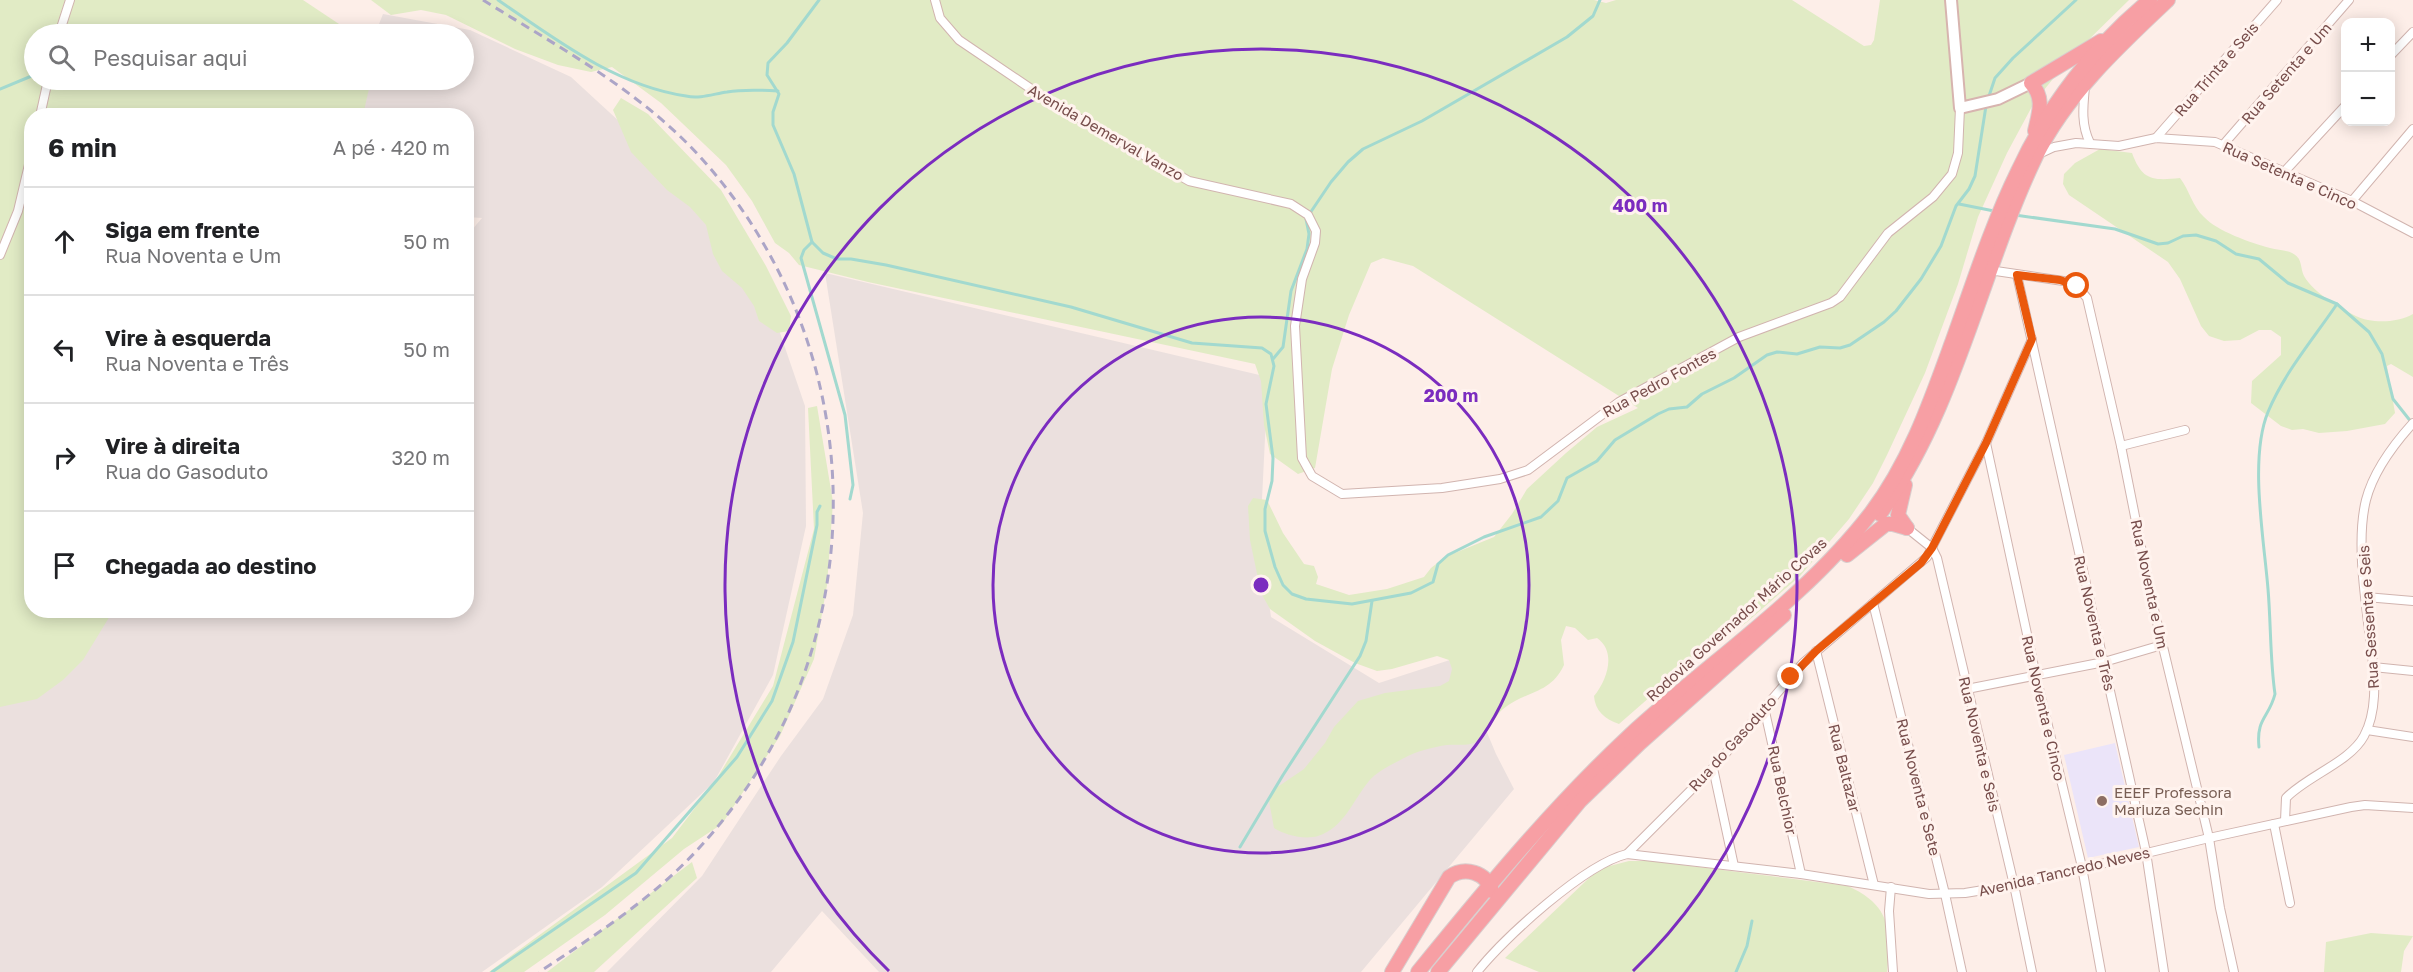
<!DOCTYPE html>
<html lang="pt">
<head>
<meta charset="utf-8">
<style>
	:root { --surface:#fff; --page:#f2f2f2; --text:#202124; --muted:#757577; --line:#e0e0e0 }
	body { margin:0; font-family:"Golos Text",sans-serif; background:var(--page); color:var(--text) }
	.controls { position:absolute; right:18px; top:18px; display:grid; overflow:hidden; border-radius:12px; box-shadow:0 3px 15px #0003 }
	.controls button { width:54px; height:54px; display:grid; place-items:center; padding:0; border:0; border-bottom:2px solid var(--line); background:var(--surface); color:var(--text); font:30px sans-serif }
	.stop { position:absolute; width:18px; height:18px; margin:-14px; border:4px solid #ea580c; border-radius:50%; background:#fff }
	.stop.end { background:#ea580c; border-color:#fff; box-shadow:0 2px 6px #0008 }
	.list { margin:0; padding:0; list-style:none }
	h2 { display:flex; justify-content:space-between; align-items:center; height:78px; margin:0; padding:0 24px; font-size:26px }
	h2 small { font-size:20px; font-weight:400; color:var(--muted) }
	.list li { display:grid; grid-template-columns:39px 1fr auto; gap:18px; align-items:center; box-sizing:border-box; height:108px; padding:0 24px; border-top:2px solid var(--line) }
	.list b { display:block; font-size:22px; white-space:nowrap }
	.list p { margin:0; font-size:20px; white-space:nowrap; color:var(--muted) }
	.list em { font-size:20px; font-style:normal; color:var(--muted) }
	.icon { flex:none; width:33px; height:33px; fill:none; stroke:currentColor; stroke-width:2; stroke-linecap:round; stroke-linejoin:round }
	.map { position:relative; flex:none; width:2413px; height:972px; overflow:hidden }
	.search { position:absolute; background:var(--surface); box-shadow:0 3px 15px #0003; left:24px; top:24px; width:450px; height:66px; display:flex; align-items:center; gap:15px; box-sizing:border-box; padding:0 21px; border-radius:33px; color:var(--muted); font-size:22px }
	.panel { position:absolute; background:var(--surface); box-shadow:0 3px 15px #0003; left:24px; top:108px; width:450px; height:510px; border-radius:24px }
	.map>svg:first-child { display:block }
	.industrial { fill:#ebe0de }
	.education { fill:#ebe4f9 }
	.green { fill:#e1ebc5 }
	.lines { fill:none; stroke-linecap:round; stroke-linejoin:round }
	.stream { stroke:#a2d9cf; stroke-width:3 }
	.street-casing { stroke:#d1b4af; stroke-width:10 }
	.secondary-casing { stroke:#d7b4af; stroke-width:14 }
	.highway-casing { stroke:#d9cdcd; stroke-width:16 }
	.street { stroke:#fff; stroke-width:8 }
	.secondary { stroke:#fff; stroke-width:10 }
	.highway { stroke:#f79fa4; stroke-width:14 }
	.rail { stroke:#aca5c7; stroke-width:3; stroke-dasharray:9 6; stroke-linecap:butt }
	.route { stroke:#ea580c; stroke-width:8 }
	.ring { fill:none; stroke:#7b2cbf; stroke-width:3 }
	.education-dot { fill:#8d6e63; stroke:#fff3ee; stroke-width:2 }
	.labels { text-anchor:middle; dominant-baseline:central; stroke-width:6; stroke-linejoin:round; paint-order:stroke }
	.street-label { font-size:15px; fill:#774d4b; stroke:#fff3ee }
	.education-label { font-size:15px; fill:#785e54; stroke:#fff3ee; text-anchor:start }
	.centre { fill:#7b2cbf; stroke:#fff3ee; stroke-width:3 }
	.ring-label { font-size:18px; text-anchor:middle; font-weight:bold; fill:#7b2cbf; stroke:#fff3ee; stroke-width:6; stroke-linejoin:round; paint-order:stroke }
</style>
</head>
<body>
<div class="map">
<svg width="2413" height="972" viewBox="0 0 2413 972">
	<rect width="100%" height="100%" fill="#fdeee8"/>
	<!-- industrial -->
	<g class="industrial">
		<polygon points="383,14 470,30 571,77 684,181 779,330 805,406 806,526 773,675 714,782 602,887 482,972 0,972 0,706 90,611 466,610 466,237 482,218 467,217 466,116 345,115 358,80 464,80 464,34 375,34"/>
		<polygon points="825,273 1268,377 1260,540 1271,617 1379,683 1456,658 1496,754 1514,789 1361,972 879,972 822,911 771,972 607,972 702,876 781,756 823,699 853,615 863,513"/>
	</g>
	<!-- education -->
	<polygon class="education" points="2115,743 2139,847 2088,858 2064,755"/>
	<!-- green -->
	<g class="green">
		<polygon points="0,0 303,0 354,34 34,34 34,80 371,80 363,115 32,116 32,610 113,611 83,660 63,680 37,699 0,707"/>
		<path d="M371,0H1594L1606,3L1616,0H1792L1864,46L1871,45L1874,40L1880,0H2129L2070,58L2035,101L2007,153L1978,217L1958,284L1925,373L1887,455L1873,483L1849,519L1800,576L1747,622L1674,676L1619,724C1605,719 1595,711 1594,696C1607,680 1617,652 1597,638L1588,640L1575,628L1566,626L1561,640L1564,665C1550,695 1526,690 1503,709C1492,718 1487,739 1474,743C1465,746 1457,744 1447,745C1433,747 1417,751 1404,758C1393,764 1377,771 1369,781C1353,800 1344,828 1318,836C1304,840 1285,835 1274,828L1269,801L1276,788L1304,769L1325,743L1334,727L1358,701L1385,693L1440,686L1449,681L1452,669L1449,660L1437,656L1392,669L1377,671L1355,663L1315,641L1270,609L1261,593L1250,540L1248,506L1253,498L1267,500L1283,533L1304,564L1314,566L1318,577L1316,584L1349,595L1387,589L1424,577L1431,568L1445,557L1494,537L1512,514L1527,489L1566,453L1597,427L1638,408L1413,266L1383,258L1371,263L1349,315L1332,369L1315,468L1298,474L1270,454L1264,425L1261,381L1255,364L868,282L799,265L789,253L775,243L752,201L726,165L661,103L612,67L591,72L558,65L515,49L446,15L421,10L391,15Z"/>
		<polygon points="621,98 648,114 721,190 766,266 791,316 789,331 777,333 759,321 754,306 742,288 722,271 713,254 706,225 690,207 667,190 631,152 613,110"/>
		<path d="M2100,149L2132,153C2142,180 2152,181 2180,178C2190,191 2192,206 2204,217C2217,231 2251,243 2270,248C2277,250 2286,250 2292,253C2303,258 2300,268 2304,276C2312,292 2351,317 2368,320C2382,323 2401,321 2413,314V377L2391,364L2387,366L2395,413L2385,424L2347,431L2319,433L2303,429L2292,430L2281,426L2251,403L2252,381L2281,355V337L2271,330H2259L2240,340L2224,341L2209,336L2201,326L2180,279L2168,262L2069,195L2063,184L2064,174L2075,163Z"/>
		<polygon points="817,406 833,502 827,585 814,659 780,736 722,824 684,849 605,915 524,972 489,972 672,838 714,783 773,686 814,529 808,408"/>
		<path d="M1629,861H1651L1848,886C1891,906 1891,929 1887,972H1539L1505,958L1588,879L1602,868Z"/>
		<polygon points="692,862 697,878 594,972 547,972"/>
		<polygon points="2371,933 2413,936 2404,951 2401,972 2324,972 2326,942"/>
	</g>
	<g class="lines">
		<!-- stream -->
		<g class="stream">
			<path d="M498,0C555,39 616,86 686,96C700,99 713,94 727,92C744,89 761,90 778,91"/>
			<polyline points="819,0 787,43 768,63 767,75 779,94 773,112 773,125 794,174 812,242 823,253 837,259 851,259 886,265 1071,307 1192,343 1262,348 1271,354 1274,366 1266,404 1273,458 1272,481 1265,509 1265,531 1275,567 1283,585 1292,594 1306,599 1352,604 1411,593 1433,582 1438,564 1448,555 1484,537 1541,517 1558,501 1567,478 1597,461 1615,440 1658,414 1669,409 1687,407 1702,394 1734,378 1767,355 1777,352 1797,354 1820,347 1840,348 1850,345 1884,322 1896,311 1921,279 1941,246 1956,206 1969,189 1975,176 1986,106"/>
			<polyline points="0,89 34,75"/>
			<polyline points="1988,99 1995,78 2013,58 2076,0"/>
			<polyline points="1959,204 1994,211"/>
			<polyline points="2015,215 2115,229 2158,244 2168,243 2183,236 2196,235 2216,241 2236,254 2259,259 2288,283 2337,304 2369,332 2382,354 2393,399 2412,423"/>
			<polyline points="812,242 804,250 801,258 845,415 853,485 850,499"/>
			<polyline points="1273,359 1283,347 1291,291 1307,249 1309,234 1306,219 1331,182 1348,162 1363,149 1422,121 1567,37 1593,16 1600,0"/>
			<path d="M2259,747C2256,718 2269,718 2275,694C2270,660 2271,624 2268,589C2264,539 2249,458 2268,412C2284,373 2314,338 2337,304"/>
			<polyline points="1240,847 1283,775 1360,656 1366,641 1372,601"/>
			<polyline points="492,972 636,873 737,757 772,701 793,642 817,525 817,512 820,506"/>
			<polyline points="1736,972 1747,946 1752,921"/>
		</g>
		<defs>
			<g id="street">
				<polyline points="935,0 940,18 959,40 1049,101 1189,181 1291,204 1308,215 1316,231 1315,243 1302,279 1295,326 1302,458 1312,476 1342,494 1442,488 1500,479 1528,470 1619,402 1739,337 1831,303 1840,297 1888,233 1933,197 1952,174 1958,153 1960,108"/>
				<polyline points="59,34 70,0"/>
				<polyline points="2390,56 2413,32"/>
				<path d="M2085,87C2083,107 2081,125 2090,143"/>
				<polyline points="40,116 48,80"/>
				<polyline points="2156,138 2277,0"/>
				<polyline points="2223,145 2349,0"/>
				<polyline points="2039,154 2054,147 2076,143 2119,146 2156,138 2215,142 2352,201 2413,233"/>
				<polyline points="2285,171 2346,105"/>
				<polyline points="2352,201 2413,129"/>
				<polyline points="0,255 18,211 32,152"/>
				<polyline points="1989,270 2070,282 2077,286 2087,298 2121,446 2151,597 2209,838 2220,908 2234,972"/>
				<polyline points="2017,275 2146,852 2164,972"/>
				<polyline points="1986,443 2036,676 2082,867 2101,972"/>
				<polyline points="2121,446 2185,430"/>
				<polyline points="1907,528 1932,548 1937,558 2014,885 2032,972"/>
				<polyline points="2366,597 2413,601"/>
				<polyline points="1873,603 1945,894 1962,972"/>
				<polyline points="1816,651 1874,885"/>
				<polyline points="2373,667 2413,671"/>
				<polyline points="1967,689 2104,662 2162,645"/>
				<polyline points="1764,707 1801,874"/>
				<polyline points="2367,730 2413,737"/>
				<polyline points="1713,768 1734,866"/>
				<path d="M2285,821L2286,798C2307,776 2350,762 2364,736C2377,712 2375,681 2372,655C2367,610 2355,544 2366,500C2373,473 2394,444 2413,423"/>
				<polyline points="2274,824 2290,903"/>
				<polyline points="1627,854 1713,768 1803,663 1927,557 1986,443 2032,339"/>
				<polyline points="1891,887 1889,911 1893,972"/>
				<path d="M1477,972C1504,938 1585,864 1627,854L1801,874L1929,894L1965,893L2014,885L2209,838L2351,807L2365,805L2413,808"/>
			</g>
			<polyline id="secondary" points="1951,0 1960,108 1998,99 2031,83"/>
			<g id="highway">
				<path d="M2035,131C2039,113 2045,98 2031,83L2101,41"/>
				<polyline points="1905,485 1898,515 1907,528"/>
				<path d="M1880,514C1957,407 1980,273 2036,156C2066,95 2119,46 2168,0"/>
				<polyline points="1847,555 1886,524 1893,524 1907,528"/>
				<path d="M1392,972L1449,877C1465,866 1486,872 1492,891"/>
				<path d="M1418,972C1484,891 1552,808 1629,736C1709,662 1804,600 1871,513C1909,463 1930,403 1951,345C1972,287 1991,226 2018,171C2048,106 2095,45 2150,0"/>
				<polyline points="1438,972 1580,801 1640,743 1784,615"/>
			</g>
		</defs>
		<!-- street casing -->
		<use href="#street" class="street-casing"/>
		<!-- secondary casing -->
		<use href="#secondary" class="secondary-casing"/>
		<!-- highway casing -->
		<use href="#highway" class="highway-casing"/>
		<!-- street -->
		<use href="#street" class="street"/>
		<!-- secondary -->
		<use href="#secondary" class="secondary"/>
		<!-- highway -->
		<use href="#highway" class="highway"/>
		<!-- rail -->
		<path class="rail" d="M483,0C560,48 641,91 702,159C874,351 878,644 708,838C660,894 600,932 539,972"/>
	</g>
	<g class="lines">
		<!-- route -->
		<polyline class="route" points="1791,677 1816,651 1921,563 1932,548 1986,443 2032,339 2017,275 2060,280 2077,286"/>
	</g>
	<!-- distance rings -->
	<g class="ring">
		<circle cx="1261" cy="585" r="268"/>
		<path d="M889 971A536 536 0 1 1 1633 971"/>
	</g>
	<!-- markers -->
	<circle class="education-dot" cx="2102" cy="801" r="6"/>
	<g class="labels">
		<!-- street labels -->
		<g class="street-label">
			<text transform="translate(2216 69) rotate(-49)">Rua Trinta e Seis</text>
			<text transform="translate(2286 73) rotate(-49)">Rua Setenta e Um</text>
			<text transform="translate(1106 132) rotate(30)">Avenida Demerval Vanzo</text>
			<text transform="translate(2290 175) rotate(24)">Rua Setenta e Cinco</text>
			<text transform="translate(1659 382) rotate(-29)">Rua Pedro Fontes</text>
			<text transform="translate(2150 584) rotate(78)">Rua Noventa e Um</text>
			<text transform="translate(2368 617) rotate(-94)">Rua Sessenta e Seis</text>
			<text transform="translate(1736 619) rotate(-42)">Rodovia Governador Mário Covas</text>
			<text transform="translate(2095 623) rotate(77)">Rua Noventa e Três</text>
			<text transform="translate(2044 708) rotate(77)">Rua Noventa e Cinco</text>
			<text transform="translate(1732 743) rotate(-48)">Rua do Gasoduto</text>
			<text transform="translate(1980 744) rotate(77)">Rua Noventa e Seis</text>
			<text transform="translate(1845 768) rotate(76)">Rua Baltazar</text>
			<text transform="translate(1919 787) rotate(76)">Rua Noventa e Sete</text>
			<text transform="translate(1783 790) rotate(78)">Rua Belchior</text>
			<text transform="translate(2064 871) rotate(-13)">Avenida Tancredo Neves</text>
		</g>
		<!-- education labels -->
		<g class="education-label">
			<text x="2114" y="792">EEEF Professora<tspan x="2114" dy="17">Mariuza Sechin</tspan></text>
		</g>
	</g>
	<circle cx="1261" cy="585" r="9" class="centre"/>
	<g class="ring-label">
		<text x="1640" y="212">400 m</text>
		<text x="1451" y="402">200 m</text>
	</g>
</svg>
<div class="controls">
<button>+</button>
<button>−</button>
</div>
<div class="stop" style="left:2077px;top:286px"></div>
<div class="stop end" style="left:1791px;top:677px"></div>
<div class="search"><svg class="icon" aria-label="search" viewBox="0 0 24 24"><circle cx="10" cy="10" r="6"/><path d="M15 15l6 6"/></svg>Pesquisar aqui</div>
<section class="panel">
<h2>6 min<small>A pé · 420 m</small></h2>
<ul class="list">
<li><svg class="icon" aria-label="ahead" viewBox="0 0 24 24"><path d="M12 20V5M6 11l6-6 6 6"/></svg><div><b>Siga em frente</b><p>Rua Noventa e Um</p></div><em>50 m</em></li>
<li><svg class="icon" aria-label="left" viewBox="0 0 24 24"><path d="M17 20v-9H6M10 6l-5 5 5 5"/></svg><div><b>Vire à esquerda</b><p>Rua Noventa e Três</p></div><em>50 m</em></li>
<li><svg class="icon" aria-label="right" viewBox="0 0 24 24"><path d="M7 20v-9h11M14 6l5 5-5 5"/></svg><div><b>Vire à direita</b><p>Rua do Gasoduto</p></div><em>320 m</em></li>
<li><svg class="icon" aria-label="arrive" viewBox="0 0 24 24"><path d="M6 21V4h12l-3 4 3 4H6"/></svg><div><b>Chegada ao destino</b></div></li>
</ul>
</section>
</div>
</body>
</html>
